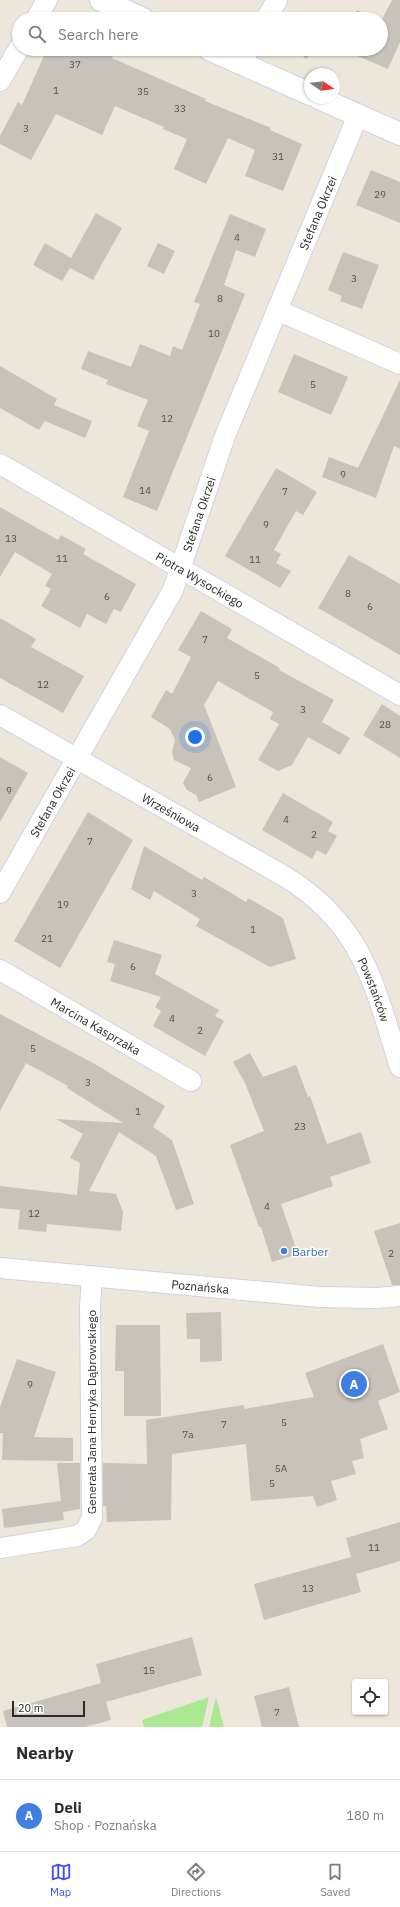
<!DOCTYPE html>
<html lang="en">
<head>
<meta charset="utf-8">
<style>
	:root { --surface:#fff; --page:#f7f7f7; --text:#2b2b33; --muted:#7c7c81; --line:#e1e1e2; --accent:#354fff }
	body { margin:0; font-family:"IBM Plex Sans",sans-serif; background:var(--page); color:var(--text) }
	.controls { position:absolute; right:12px; bottom:12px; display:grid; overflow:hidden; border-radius:4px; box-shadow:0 1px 3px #0004 }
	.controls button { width:36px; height:36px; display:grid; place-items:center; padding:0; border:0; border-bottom:1px solid var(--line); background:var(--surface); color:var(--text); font:20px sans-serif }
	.compass { position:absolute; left:304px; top:68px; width:36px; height:36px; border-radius:50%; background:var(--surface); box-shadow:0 1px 3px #0004; rotate:103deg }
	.scale { position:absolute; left:12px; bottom:10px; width:73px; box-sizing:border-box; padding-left:4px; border:2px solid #2a2a2a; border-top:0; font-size:11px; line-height:14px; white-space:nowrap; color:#2a2a2a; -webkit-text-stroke:3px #fff; paint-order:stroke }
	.you { position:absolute; left:195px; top:737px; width:14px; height:14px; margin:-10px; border:3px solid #fff; border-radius:50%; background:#1a73e8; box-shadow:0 0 0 6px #1a73e833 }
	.badge { display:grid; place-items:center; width:26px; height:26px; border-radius:50%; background:var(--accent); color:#fff; font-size:13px; font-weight:700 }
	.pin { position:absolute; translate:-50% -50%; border:2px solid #fff; box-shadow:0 1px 4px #0006 }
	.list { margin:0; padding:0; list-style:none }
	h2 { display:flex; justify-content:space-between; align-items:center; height:52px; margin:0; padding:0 16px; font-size:17px }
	h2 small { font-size:13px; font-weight:400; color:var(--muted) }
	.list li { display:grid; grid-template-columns:26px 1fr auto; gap:12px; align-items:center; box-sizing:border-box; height:72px; padding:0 16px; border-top:1px solid var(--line) }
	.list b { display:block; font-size:15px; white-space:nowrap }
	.list p { margin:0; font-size:13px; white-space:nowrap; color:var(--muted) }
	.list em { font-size:13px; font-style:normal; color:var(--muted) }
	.icon { flex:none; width:22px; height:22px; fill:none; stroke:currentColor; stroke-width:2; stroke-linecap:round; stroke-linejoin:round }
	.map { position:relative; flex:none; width:400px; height:1727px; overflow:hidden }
	.search { position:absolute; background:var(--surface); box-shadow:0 1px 3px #0004; left:12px; right:12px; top:12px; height:44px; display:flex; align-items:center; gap:10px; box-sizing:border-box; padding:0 14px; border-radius:22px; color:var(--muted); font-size:15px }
	.sheet { height:124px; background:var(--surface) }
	nav { display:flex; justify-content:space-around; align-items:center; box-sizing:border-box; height:56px; border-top:1px solid var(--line); background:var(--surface); font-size:11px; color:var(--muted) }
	nav a { display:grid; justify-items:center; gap:2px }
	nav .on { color:var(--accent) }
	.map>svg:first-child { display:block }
	.green { fill:#aae991 }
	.building { fill:#c8c3ba }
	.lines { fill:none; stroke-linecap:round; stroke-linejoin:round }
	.street-casing { stroke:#cfd2e4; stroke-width:22 }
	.secondary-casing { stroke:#cfd2e4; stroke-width:24 }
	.street { stroke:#fff; stroke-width:20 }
	.secondary { stroke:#fff; stroke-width:22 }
	.shop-dot { fill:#3f7fe0; stroke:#fff; stroke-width:1.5 }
	.labels { text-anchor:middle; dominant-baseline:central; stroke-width:3; stroke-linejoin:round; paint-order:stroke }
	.number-label { font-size:10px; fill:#52504e }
	.street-label { font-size:12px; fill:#2a2a2a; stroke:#fff }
	.shop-label { font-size:12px; fill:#366cbe; stroke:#fff; text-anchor:start }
</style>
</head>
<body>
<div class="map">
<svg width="400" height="1727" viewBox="0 0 400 1727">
	<rect width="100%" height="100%" fill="#ede6da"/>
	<!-- green -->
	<g class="green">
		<polygon points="209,1697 202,1727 144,1727 142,1720"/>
		<polygon points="216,1697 224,1727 209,1727"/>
	</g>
	<!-- building -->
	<g class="building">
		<polygon points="392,0 400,0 400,42 388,69 341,49 381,49 381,21"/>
		<polygon points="357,10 372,17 376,19 353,19"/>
		<polygon points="299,12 307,19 292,19"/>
		<polygon points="47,49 116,49 112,58 206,99 205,101 271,128 270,130 302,144 283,191 245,176 255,150 228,138 206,184 174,169 187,139 163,129 164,127 115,106 102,135 56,114 31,160 0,144 0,136 18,102 22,105"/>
		<polygon points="295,49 316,49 306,59"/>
		<polygon points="371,170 400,182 400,223 356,205"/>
		<polygon points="96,213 122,228 93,280 70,268 62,281 33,265 45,243 71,258"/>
		<polygon points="230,214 266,229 255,257 236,250 224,285 245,294 157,511 123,497 149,431 137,426 148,400 106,384 108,380 81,369 88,351 131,367 140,344 170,356 173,346 182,350 200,304 194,302"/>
		<polygon points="158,243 175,251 164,274 147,266"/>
		<polygon points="343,252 379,265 362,309 340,301 342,296 328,290"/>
		<polygon points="294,354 348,377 331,415 278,392"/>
		<polygon points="0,366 57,399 54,405 92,421 85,438 45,421 39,430 0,408"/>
		<polygon points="400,380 400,449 394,446 376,498 322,477 329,457 358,468"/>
		<polygon points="276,468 317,492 303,515 296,511 274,550 281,554 276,563 291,571 280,588 225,556"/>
		<polygon points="0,507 58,540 61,535 86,549 83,554 136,584 121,612 114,609 106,624 87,614 80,628 41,606 51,589 45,586 52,574 15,552 0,577"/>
		<polygon points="349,555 400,584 400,655 318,608"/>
		<polygon points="201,611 232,629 227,638 280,668 279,670 334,700 322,722 350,738 340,755 308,737 292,765 278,771 258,760 279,724 270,719 273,712 218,681 204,705 236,787 199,802 196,795 187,790 183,783 191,768 174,760 172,752 175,740 170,729 151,717 166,690 172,694 191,657 178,650"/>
		<polygon points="0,618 36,639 31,647 84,676 63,713 0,678"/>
		<polygon points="382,704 400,716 400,758 363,735"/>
		<polygon points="0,757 28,773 0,822"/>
		<polygon points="283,793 333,822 328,831 337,836 326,855 317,850 312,859 262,830"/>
		<polygon points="88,812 133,840 60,968 14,941"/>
		<polygon points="144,846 202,880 204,877 246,902 248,898 283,918 296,959 270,967 196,926 200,919 154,891 150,900 131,889"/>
		<polygon points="114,940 162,955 155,974 219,1010 215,1016 224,1021 205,1056 153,1026 161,1011 155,1007 161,997 110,981 115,964 107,962"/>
		<polygon points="0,1014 93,1063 165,1106 153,1127 172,1140 194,1204 176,1210 156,1156 119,1132 89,1191 116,1194 123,1212 121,1231 47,1224 46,1232 18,1229 20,1210 0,1208 0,1186 77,1195 80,1163 70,1158 83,1134 56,1119 123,1123 67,1088 68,1086 26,1063 0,1111"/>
		<polygon points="250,1053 263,1077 296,1065 308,1097 310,1096 327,1144 361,1132 371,1163 330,1177 333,1186 281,1204 298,1254 272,1262 261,1227 259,1227 230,1145 264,1131 245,1083 233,1062"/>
		<polygon points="400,1223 400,1285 392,1285 374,1231"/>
		<polygon points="221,1312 222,1361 200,1362 200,1339 187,1339 186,1313"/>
		<polygon points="116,1325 160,1325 161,1416 124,1416 124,1371 115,1371"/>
		<polygon points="383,1344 400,1392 378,1401 388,1429 360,1439 364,1458 352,1461 356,1474 331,1481 337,1500 317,1507 313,1496 251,1501 246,1444 172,1454 171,1520 107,1522 106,1506 103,1506 103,1463 147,1464 146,1420 244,1405 244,1409 314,1397 305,1373"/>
		<polygon points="17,1359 56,1372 34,1437 73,1438 73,1461 2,1460 3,1433 0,1433 0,1407"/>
		<polygon points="57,1463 80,1463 80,1509 63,1512 64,1520 4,1528 2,1509 61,1501"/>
		<polygon points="400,1522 400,1561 356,1574 361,1592 264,1620 254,1584 351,1557 346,1538"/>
		<polygon points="192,1637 202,1675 106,1702 111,1720 85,1727 7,1727 3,1711 101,1683 96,1664"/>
		<polygon points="289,1687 299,1727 262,1727 254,1696"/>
	</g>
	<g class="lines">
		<defs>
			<g id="street">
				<polyline points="36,19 47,0"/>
				<polyline points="266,19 277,0"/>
				<polyline points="241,64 249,49"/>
				<polyline points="0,81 19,48"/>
				<polyline points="277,310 400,364"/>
				<path id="s1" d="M0,464L400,695"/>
				<path id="s2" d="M0,715L284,876C363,924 374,984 400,1067"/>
				<path id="s3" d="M0,893L173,590L225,436L358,115"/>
				<path id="s4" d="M0,970L191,1081"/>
				<path id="s5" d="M0,1268L320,1297L377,1298L400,1296"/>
				<polyline points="0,1548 77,1536 86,1530 92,1518 90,1306 92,1277"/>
			</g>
			<g id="secondary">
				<polyline points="101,0 143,19"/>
				<polyline points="209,49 310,94"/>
				<polyline points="319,98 400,134"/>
			</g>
		</defs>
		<!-- street casing -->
		<use href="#street" class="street-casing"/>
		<!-- secondary casing -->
		<use href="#secondary" class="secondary-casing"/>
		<!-- street -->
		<use href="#street" class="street"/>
		<!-- secondary -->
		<use href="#secondary" class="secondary"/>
	</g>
	<!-- markers -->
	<circle class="shop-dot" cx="284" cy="1251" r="4"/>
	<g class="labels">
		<!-- number labels -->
		<g class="number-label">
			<text x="75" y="64">37</text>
			<text x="56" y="90">1</text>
			<text x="143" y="91">35</text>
			<text x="180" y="108">33</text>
			<text x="26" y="128">3</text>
			<text x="278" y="156">31</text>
			<text x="380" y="194">29</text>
			<text x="237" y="237">4</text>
			<text x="354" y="278">3</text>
			<text x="220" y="298">8</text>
			<text x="214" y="333">10</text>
			<text x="313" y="384">5</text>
			<text x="167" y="418">12</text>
			<text x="343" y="474">9</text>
			<text x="145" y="490">14</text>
			<text x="285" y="491">7</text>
			<text x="266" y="524">9</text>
			<text x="11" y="538">13</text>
			<text x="62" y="558">11</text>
			<text x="255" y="559">11</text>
			<text x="348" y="593">8</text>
			<text x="107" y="596">6</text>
			<text x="370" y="606">6</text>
			<text x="205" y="639">7</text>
			<text x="257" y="675">5</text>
			<text x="43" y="684">12</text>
			<text x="303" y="709">3</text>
			<text x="385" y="724">28</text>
			<text x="210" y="777">6</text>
			<text x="9" y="790">9</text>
			<text x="286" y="819">4</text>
			<text x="314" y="834">2</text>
			<text x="90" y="841">7</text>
			<text x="194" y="893">3</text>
			<text x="63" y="904">19</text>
			<text x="253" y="929">1</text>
			<text x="47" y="938">21</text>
			<text x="133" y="966">6</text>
			<text x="172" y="1018">4</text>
			<text x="200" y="1030">2</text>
			<text x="33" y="1048">5</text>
			<text x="88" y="1082">3</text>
			<text x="138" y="1111">1</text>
			<text x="300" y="1126">23</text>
			<text x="267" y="1206">4</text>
			<text x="34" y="1213">12</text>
			<text x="391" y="1253">2</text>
			<text x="30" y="1384">9</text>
			<text x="284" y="1422">5</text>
			<text x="224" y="1424">7</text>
			<text x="188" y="1434">7a</text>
			<text x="281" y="1468">5A</text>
			<text x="272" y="1483">5</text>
			<text x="374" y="1547">11</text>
			<text x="308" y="1588">13</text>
			<text x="149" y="1670">15</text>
			<text x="277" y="1712">7</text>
		</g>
		<!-- street labels -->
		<g class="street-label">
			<text stroke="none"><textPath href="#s3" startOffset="753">Stefana Okrzei</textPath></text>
			<text stroke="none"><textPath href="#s3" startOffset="429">Stefana Okrzei</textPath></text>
			<text stroke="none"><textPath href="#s1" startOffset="231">Piotra Wysockiego</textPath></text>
			<text stroke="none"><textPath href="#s3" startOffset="105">Stefana Okrzei</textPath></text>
			<text stroke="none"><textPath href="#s2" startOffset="197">Wrześniowa</textPath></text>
			<text stroke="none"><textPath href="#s2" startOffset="475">Powstańców</textPath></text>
			<text stroke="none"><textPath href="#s4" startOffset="111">Marcina Kasprzaka</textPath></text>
			<text stroke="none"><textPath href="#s5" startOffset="201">Poznańska</textPath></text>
			<text transform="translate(91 1412) rotate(-90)">Generała Jana Henryka Dąbrowskiego</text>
		</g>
		<!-- shop labels -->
		<g class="shop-label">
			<text x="292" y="1251">Barber</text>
		</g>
	</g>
</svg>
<div class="controls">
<button><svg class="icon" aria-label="locate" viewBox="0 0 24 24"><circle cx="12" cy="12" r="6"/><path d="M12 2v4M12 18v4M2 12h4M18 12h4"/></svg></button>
</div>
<svg class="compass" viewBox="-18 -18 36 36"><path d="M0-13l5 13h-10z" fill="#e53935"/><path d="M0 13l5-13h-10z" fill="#7c7c81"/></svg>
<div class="scale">20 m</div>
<div class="you"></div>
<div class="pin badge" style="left:354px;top:1384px;background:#3f7fe0">A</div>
<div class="search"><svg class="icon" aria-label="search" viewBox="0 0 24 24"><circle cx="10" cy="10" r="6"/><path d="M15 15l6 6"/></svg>Search here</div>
</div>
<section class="sheet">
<h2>Nearby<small></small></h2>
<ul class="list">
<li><span class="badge" style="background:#3f7fe0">A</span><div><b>Deli</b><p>Shop · Poznańska</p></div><em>180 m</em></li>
</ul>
</section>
<nav>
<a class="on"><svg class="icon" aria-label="map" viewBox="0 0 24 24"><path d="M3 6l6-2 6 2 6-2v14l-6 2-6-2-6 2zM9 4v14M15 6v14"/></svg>Map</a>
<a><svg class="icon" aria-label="directions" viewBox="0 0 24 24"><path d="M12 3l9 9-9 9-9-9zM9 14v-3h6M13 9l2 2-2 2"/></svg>Directions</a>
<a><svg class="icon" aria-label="saved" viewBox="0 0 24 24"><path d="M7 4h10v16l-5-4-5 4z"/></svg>Saved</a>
</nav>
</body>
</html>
